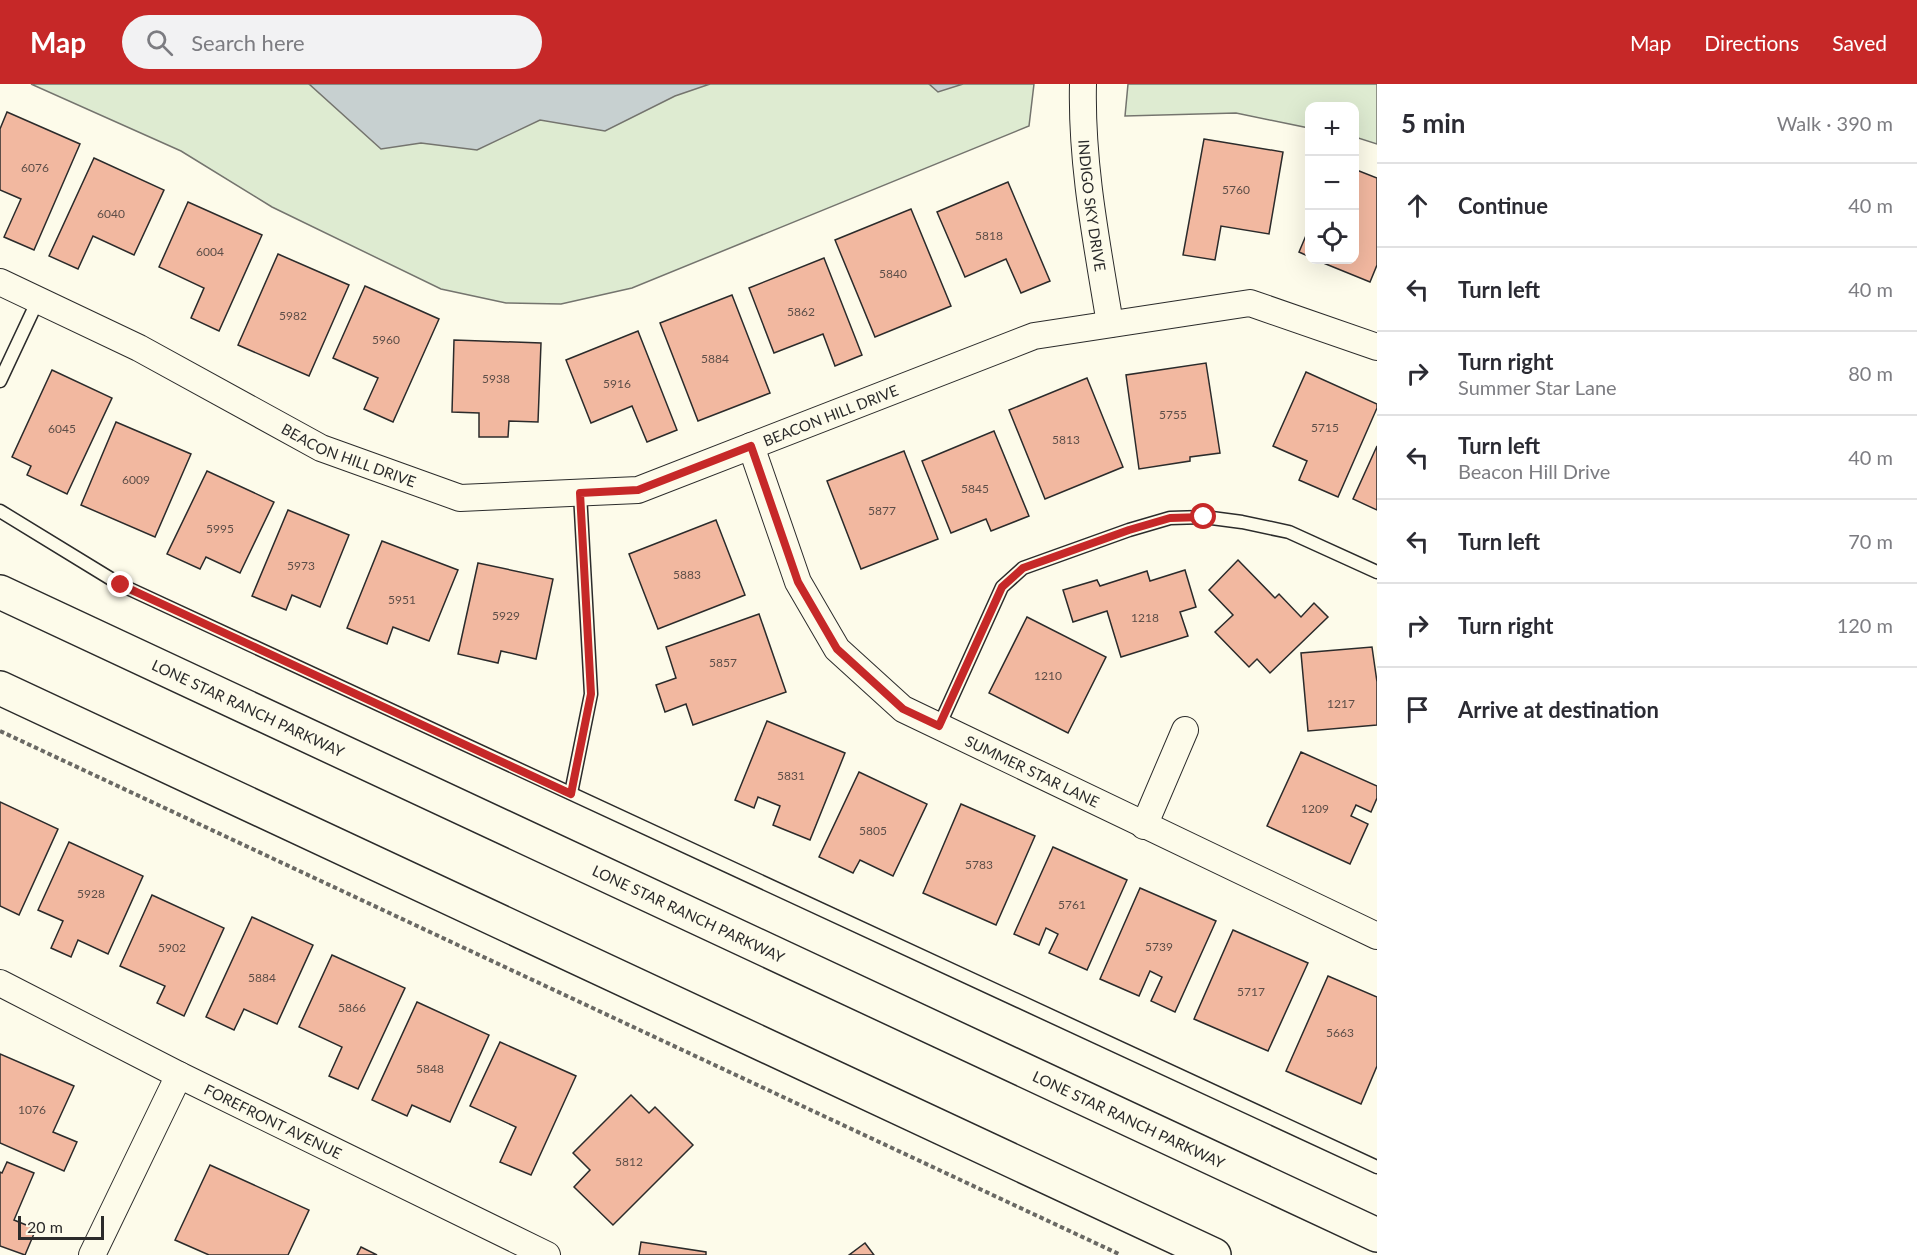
<!DOCTYPE html>
<html lang="en">
<head>
<meta charset="utf-8">
<style>
	:root { --surface:#fff; --page:#f2f2f3; --text:#2b2b33; --muted:#7c7c81; --line:#e1e1e2; --accent:#c62828 }
	body { margin:0; font-family:Lato,sans-serif; background:var(--page); color:var(--text) }
	.controls { position:absolute; right:18px; top:18px; display:grid; overflow:hidden; border-radius:12px; box-shadow:0 6px 24px #0002 }
	.controls button { width:54px; height:54px; display:grid; place-items:center; padding:0; border:0; border-bottom:2px solid var(--line); background:var(--surface); color:var(--text); font:30px sans-serif }
	.scale { position:absolute; left:18px; bottom:15px; width:86px; box-sizing:border-box; padding-left:6px; border:3px solid #2b2b2b; border-top:0; font-size:16px; line-height:21px; white-space:nowrap; color:#2b2b2b; -webkit-text-stroke:4px #fdfbea; paint-order:stroke }
	.stop { position:absolute; width:18px; height:18px; margin:-14px; border:4px solid #c62828; border-radius:50%; background:#fff }
	.stop.end { background:#c62828; border-color:#fff; box-shadow:0 2px 6px #0008 }
	.list { margin:0; padding:0; list-style:none }
	h2 { display:flex; justify-content:space-between; align-items:center; height:78px; margin:0; padding:0 24px; font-size:26px }
	h2 small { font-size:20px; font-weight:400; color:var(--muted) }
	.list li { display:grid; grid-template-columns:39px 1fr auto; gap:18px; align-items:center; box-sizing:border-box; height:84px; padding:0 24px; border-top:2px solid var(--line) }
	.list b { display:block; font-size:22px; white-space:nowrap }
	.list p { margin:0; font-size:20px; white-space:nowrap; color:var(--muted) }
	.list em { font-size:20px; font-style:normal; color:var(--muted) }
	.icon { flex:none; width:33px; height:33px; fill:none; stroke:currentColor; stroke-width:2; stroke-linecap:round; stroke-linejoin:round }
	.map { position:relative; flex:none; width:1377px; height:1171px; overflow:hidden }
	header { display:flex; align-items:center; gap:36px; box-sizing:border-box; height:84px; padding:0 30px; background:var(--accent); color:#fff }
	header strong { font-size:28px }
	nav { display:flex; gap:33px; margin-inline-start:auto; font-size:21px }
	.search { width:420px; height:54px; background:var(--page); display:flex; align-items:center; gap:15px; box-sizing:border-box; padding:0 21px; border-radius:33px; color:var(--muted); font-size:22px }
	main { display:flex }
	aside { flex:1; background:var(--surface) }
	.map>svg:first-child { display:block }
	.green { fill:#deebd1; stroke:#74746e; stroke-width:1.5 }
	.water { fill:#c7d0d0; stroke:#74746e; stroke-width:1.5 }
	.building { fill:#f2b8a0; stroke:#2b2b2b; stroke-width:1.5 }
	.lines { fill:none; stroke-linecap:round; stroke-linejoin:round }
	.service-casing { stroke:#2b2b2b; stroke-width:15 }
	.minor-casing { stroke:#2b2b2b; stroke-width:28 }
	.secondary-casing { stroke:#2b2b2b; stroke-width:36 }
	.path { stroke:#6a6964; stroke-width:4; stroke-dasharray:4.5 3; stroke-linecap:butt }
	.service { stroke:#fdfbea; stroke-width:12 }
	.minor { stroke:#fdfbea; stroke-width:26 }
	.secondary { stroke:#fdfbea; stroke-width:33 }
	.route { stroke:#c62828; stroke-width:8 }
	.labels { text-anchor:middle; dominant-baseline:central; stroke-width:4.5; stroke-linejoin:round; paint-order:stroke }
	.number-label { font-size:12px; fill:#5d4e48 }
	.street-label { font-size:15px; fill:#2b2b2b; stroke:#fdfbea }
</style>
</head>
<body>
<header>
<strong>Map</strong>
<div class="search"><svg class="icon" aria-label="search" viewBox="0 0 24 24"><circle cx="10" cy="10" r="6"/><path d="M15 15l6 6"/></svg>Search here</div>
<nav><a>Map</a><a>Directions</a><a>Saved</a></nav>
</header>
<main>
<div class="map">
<svg width="1377" height="1171" viewBox="0 0 1377 1171">
	<rect width="100%" height="100%" fill="#fdfbea"/>
	<!-- green -->
	<g class="green">
		<polygon points="31,0 1034,0 1029,42 632,204 561,220 506,219 441,205 272,123 181,67"/>
		<polygon points="1128,0 1377,0 1377,60 1355,53 1354,22 1310,22 1309,44 1236,29 1125,32"/>
	</g>
	<!-- water -->
	<g class="water">
		<polygon points="309,0 710,0 675,12 605,47 540,36 477,66 421,59 381,65"/>
		<polygon points="929,0 963,0 938,8"/>
	</g>
	<!-- building -->
	<g class="building">
		<polygon points="7,28 80,60 34,166 4,153 21,115 0,106 0,45"/>
		<polygon points="1204,55 1283,68 1269,150 1221,142 1215,176 1183,171"/>
		<polygon points="94,74 164,106 134,171 93,152 78,185 49,172"/>
		<polygon points="1354,85 1377,94 1377,181 1370,198 1316,176 1354,176"/>
		<polygon points="1008,98 1050,197 1021,209 1006,175 965,193 937,128"/>
		<polygon points="188,118 262,151 219,247 191,234 204,204 159,183"/>
		<polygon points="911,125 951,222 875,253 835,156"/>
		<polygon points="1310,142 1310,173 1299,168"/>
		<polygon points="278,170 349,201 309,292 238,261"/>
		<polygon points="824,174 862,271 835,282 823,250 774,269 749,204"/>
		<polygon points="365,202 439,235 393,338 364,325 378,294 333,274"/>
		<polygon points="732,211 770,309 698,337 660,239"/>
		<polygon points="638,247 677,346 647,358 632,322 591,339 566,276"/>
		<polygon points="454,256 541,259 538,338 509,337 508,353 479,353 479,329 452,328"/>
		<polygon points="1206,279 1220,369 1190,373 1190,377 1139,385 1126,291"/>
		<polygon points="52,286 112,314 67,410 27,391 31,382 12,373"/>
		<polygon points="1306,288 1377,320 1377,324 1338,413 1299,396 1307,377 1273,362"/>
		<polygon points="1087,294 1123,383 1045,415 1009,326"/>
		<polygon points="116,338 191,370 155,453 81,421"/>
		<polygon points="994,347 1029,432 991,447 986,435 951,449 922,377"/>
		<polygon points="1377,362 1377,426 1353,415"/>
		<polygon points="904,367 938,455 861,485 827,397"/>
		<polygon points="207,387 274,418 240,489 206,473 200,485 167,470"/>
		<polygon points="288,426 349,451 320,523 292,511 286,526 252,512"/>
		<polygon points="716,436 745,511 658,545 629,470"/>
		<polygon points="382,457 458,486 429,557 393,543 387,560 347,544"/>
		<polygon points="1238,476 1275,514 1279,510 1301,533 1314,519 1328,533 1270,589 1257,575 1249,583 1215,548 1233,531 1209,506"/>
		<polygon points="478,479 553,495 536,575 501,567 498,579 458,570"/>
		<polygon points="1185,486 1196,523 1180,528 1188,552 1121,573 1107,527 1073,538 1063,506 1097,496 1100,502 1147,487 1150,497"/>
		<polygon points="759,530 786,608 693,641 686,620 665,628 656,601 676,594 666,563"/>
		<polygon points="1027,533 1106,573 1068,649 989,609"/>
		<polygon points="1372,563 1377,598 1377,641 1308,647 1301,569"/>
		<polygon points="767,637 845,669 810,756 773,741 780,722 758,713 754,724 735,716"/>
		<polygon points="1301,668 1377,702 1377,714 1371,728 1356,721 1351,732 1368,740 1350,780 1267,742"/>
		<polygon points="859,688 927,720 893,792 860,776 853,789 819,773"/>
		<polygon points="0,718 58,745 19,831 0,822"/>
		<polygon points="961,720 1035,752 996,841 923,809"/>
		<polygon points="69,758 143,792 108,870 78,856 71,873 51,864 63,837 38,826"/>
		<polygon points="1053,763 1127,796 1087,886 1049,869 1058,850 1046,844 1039,861 1014,850"/>
		<polygon points="1140,804 1216,837 1175,928 1151,917 1162,893 1150,887 1139,912 1100,895"/>
		<polygon points="152,811 224,844 184,932 157,919 165,902 120,882"/>
		<polygon points="252,833 313,861 277,940 244,925 234,946 206,933"/>
		<polygon points="1233,846 1308,879 1268,967 1194,935"/>
		<polygon points="332,871 405,904 358,1005 329,992 342,963 299,943"/>
		<polygon points="1328,892 1377,913 1377,982 1361,1020 1286,987"/>
		<polygon points="417,918 489,951 450,1038 412,1021 407,1032 372,1016"/>
		<polygon points="500,958 576,992 531,1091 500,1078 516,1043 470,1022"/>
		<polygon points="0,970 74,1002 53,1048 77,1058 64,1087 0,1059"/>
		<polygon points="631,1011 649,1029 655,1023 693,1061 613,1141 574,1103 590,1086 573,1069"/>
		<polygon points="7,1078 34,1089 14,1136 36,1145 25,1171 0,1162 0,1088 2,1089"/>
		<polygon points="210,1081 309,1126 288,1171 209,1171 175,1156"/>
		<polygon points="641,1158 706,1168 706,1171 639,1171"/>
		<polygon points="865,1159 874,1171 849,1171"/>
		<polygon points="361,1163 377,1171 357,1171"/>
	</g>
	<g class="lines">
		<defs>
			<g id="service">
				<polyline points="0,297 38,216"/>
				<polyline points="0,427 121,501 1377,1083"/>
				<polyline points="939,642 1002,503 1023,484 1129,446 1170,434 1204,433 1242,438 1289,448 1377,488"/>
				<polyline points="571,709 591,610 580,409"/>
			</g>
			<g id="minor">
				<path id="s1" d="M1083,0C1081,81 1097,160 1110,240"/>
				<path id="s2" d="M0,198L139,264L321,364L460,414L638,406L1034,252L1250,219L1377,263"/>
				<path id="s3" d="M751,362L798,498L837,565L903,625L1377,852"/>
				<polyline points="1144,742 1185,646"/>
				<path id="s4" d="M0,899L179,991L547,1171"/>
				<polyline points="92,1171 179,991"/>
			</g>
			<g id="secondary">
				<path id="s5" d="M0,508L1377,1151"/>
				<polyline points="0,604 1214,1171"/>
			</g>
		</defs>
		<!-- service casing -->
		<use href="#service" class="service-casing"/>
		<!-- minor casing -->
		<use href="#minor" class="minor-casing"/>
		<!-- secondary casing -->
		<use href="#secondary" class="secondary-casing"/>
		<!-- path -->
		<polyline class="path" points="0,647 1121,1171"/>
		<!-- service -->
		<use href="#service" class="service"/>
		<!-- minor -->
		<use href="#minor" class="minor"/>
		<!-- secondary -->
		<use href="#secondary" class="secondary"/>
	</g>
	<g class="lines">
		<!-- route -->
		<polyline class="route" points="121,501 571,710 591,610 580,409 638,406 751,362 798,498 837,565 903,625 939,642 1002,503 1023,484 1129,446 1170,434 1204,433"/>
	</g>
	<g class="labels">
		<!-- number labels -->
		<g class="number-label">
			<text x="35" y="83">6076</text>
			<text x="1236" y="105">5760</text>
			<text x="111" y="129">6040</text>
			<text x="989" y="151">5818</text>
			<text x="210" y="167">6004</text>
			<text x="893" y="189">5840</text>
			<text x="801" y="227">5862</text>
			<text x="293" y="231">5982</text>
			<text x="386" y="255">5960</text>
			<text x="715" y="274">5884</text>
			<text x="496" y="294">5938</text>
			<text x="617" y="299">5916</text>
			<text x="1173" y="330">5755</text>
			<text x="1325" y="343">5715</text>
			<text x="62" y="344">6045</text>
			<text x="1066" y="355">5813</text>
			<text x="136" y="395">6009</text>
			<text x="975" y="404">5845</text>
			<text x="882" y="426">5877</text>
			<text x="220" y="444">5995</text>
			<text x="301" y="481">5973</text>
			<text x="687" y="490">5883</text>
			<text x="402" y="515">5951</text>
			<text x="506" y="531">5929</text>
			<text x="1145" y="533">1218</text>
			<text x="723" y="578">5857</text>
			<text x="1048" y="591">1210</text>
			<text x="1341" y="619">1217</text>
			<text x="791" y="691">5831</text>
			<text x="1315" y="724">1209</text>
			<text x="873" y="746">5805</text>
			<text x="979" y="780">5783</text>
			<text x="91" y="809">5928</text>
			<text x="1072" y="820">5761</text>
			<text x="1159" y="862">5739</text>
			<text x="172" y="863">5902</text>
			<text x="262" y="893">5884</text>
			<text x="1251" y="907">5717</text>
			<text x="352" y="923">5866</text>
			<text x="1340" y="948">5663</text>
			<text x="430" y="984">5848</text>
			<text x="32" y="1025">1076</text>
			<text x="629" y="1077">5812</text>
		</g>
		<!-- street labels -->
		<g class="street-label">
			<text stroke="none"><textPath href="#s1" startOffset="122">INDIGO SKY DRIVE</textPath></text>
			<text stroke="none"><textPath href="#s2" startOffset="894">BEACON HILL DRIVE</textPath></text>
			<text stroke="none"><textPath href="#s2" startOffset="390">BEACON HILL DRIVE</textPath></text>
			<text stroke="none"><textPath href="#s5" startOffset="274">LONE STAR RANCH PARKWAY</textPath></text>
			<text stroke="none"><textPath href="#s3" startOffset="454">SUMMER STAR LANE</textPath></text>
			<text stroke="none"><textPath href="#s5" startOffset="760">LONE STAR RANCH PARKWAY</textPath></text>
			<text stroke="none"><textPath href="#s5" startOffset="1246">LONE STAR RANCH PARKWAY</textPath></text>
			<text stroke="none"><textPath href="#s4" startOffset="306">FOREFRONT AVENUE</textPath></text>
		</g>
	</g>
</svg>
<div class="controls">
<button>+</button>
<button>−</button>
<button><svg class="icon" aria-label="locate" viewBox="0 0 24 24"><circle cx="12" cy="12" r="6"/><path d="M12 2v4M12 18v4M2 12h4M18 12h4"/></svg></button>
</div>
<div class="scale">20 m</div>
<div class="stop" style="left:1204px;top:433px"></div>
<div class="stop end" style="left:121px;top:501px"></div>
</div>
<aside>
<h2>5 min<small>Walk · 390 m</small></h2>
<ul class="list">
<li><svg class="icon" aria-label="ahead" viewBox="0 0 24 24"><path d="M12 20V5M6 11l6-6 6 6"/></svg><div><b>Continue</b></div><em>40 m</em></li>
<li><svg class="icon" aria-label="left" viewBox="0 0 24 24"><path d="M17 20v-9H6M10 6l-5 5 5 5"/></svg><div><b>Turn left</b></div><em>40 m</em></li>
<li><svg class="icon" aria-label="right" viewBox="0 0 24 24"><path d="M7 20v-9h11M14 6l5 5-5 5"/></svg><div><b>Turn right</b><p>Summer Star Lane</p></div><em>80 m</em></li>
<li><svg class="icon" aria-label="left" viewBox="0 0 24 24"><path d="M17 20v-9H6M10 6l-5 5 5 5"/></svg><div><b>Turn left</b><p>Beacon Hill Drive</p></div><em>40 m</em></li>
<li><svg class="icon" aria-label="left" viewBox="0 0 24 24"><path d="M17 20v-9H6M10 6l-5 5 5 5"/></svg><div><b>Turn left</b></div><em>70 m</em></li>
<li><svg class="icon" aria-label="right" viewBox="0 0 24 24"><path d="M7 20v-9h11M14 6l5 5-5 5"/></svg><div><b>Turn right</b></div><em>120 m</em></li>
<li><svg class="icon" aria-label="arrive" viewBox="0 0 24 24"><path d="M6 21V4h12l-3 4 3 4H6"/></svg><div><b>Arrive at destination</b></div></li>
</ul>
</aside>
</main>
</body>
</html>
